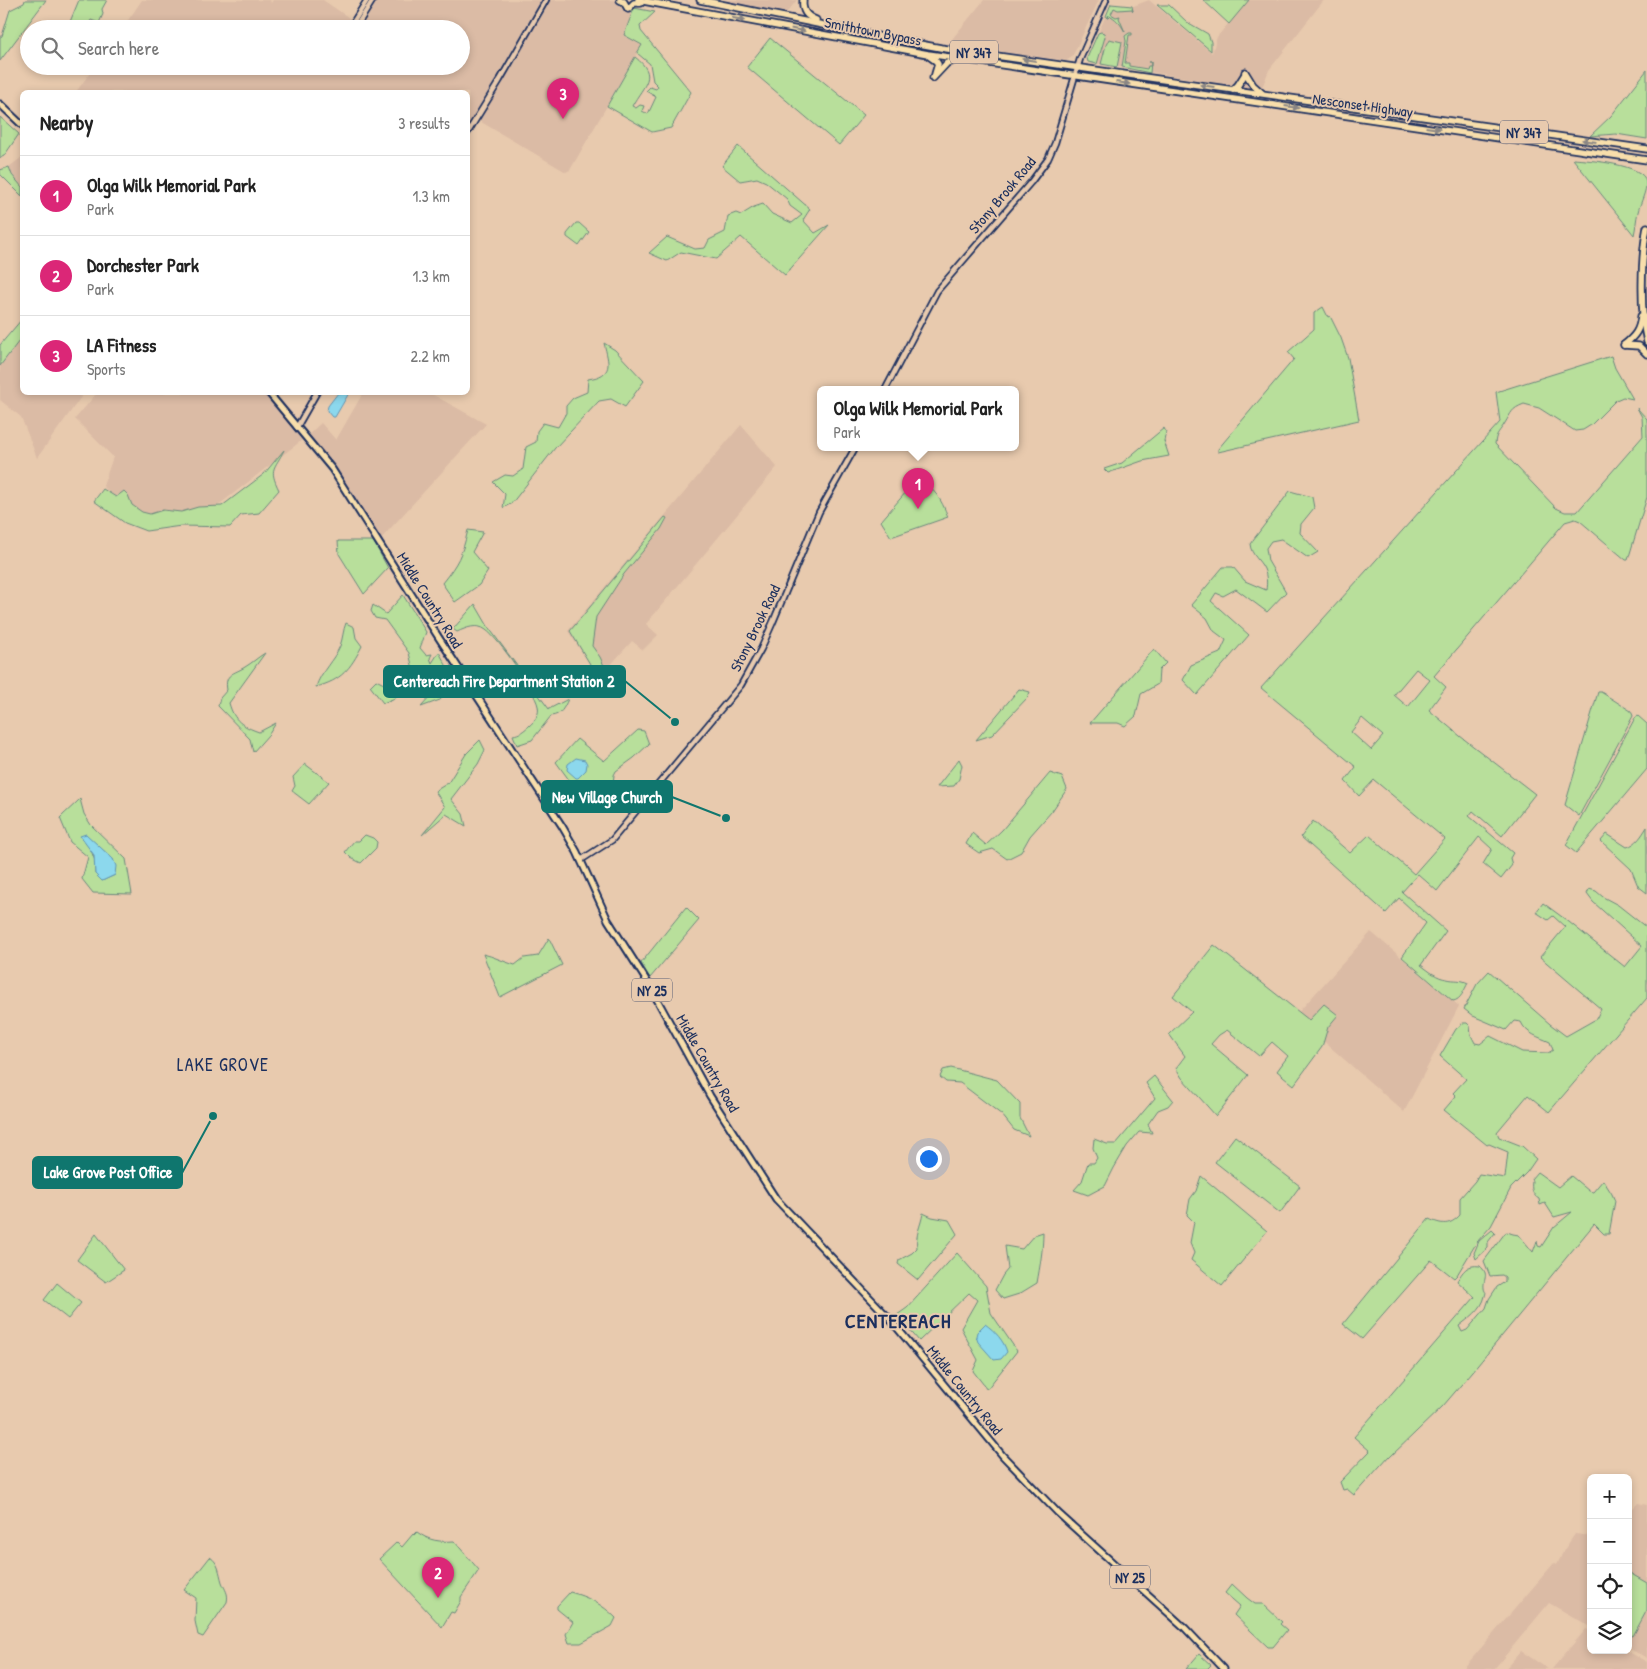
<!DOCTYPE html>
<html lang="en">
<head>
<meta charset="utf-8">
<style>
	:root { --surface:#fff; --page:#f6f6f6; --text:#222; --muted:#767676; --line:#e0e0e0; --accent:#db2777 }
	body { margin:0; font-family:"Patrick Hand",sans-serif; background:var(--page); color:var(--text) }
	.controls { position:absolute; right:15px; bottom:15px; display:grid; overflow:hidden; border-radius:8px; box-shadow:0 2px 8px #0003 }
	.controls button { width:45px; height:45px; display:grid; place-items:center; padding:0; border:0; border-bottom:1px solid var(--line); background:var(--surface); color:var(--text); font:25px sans-serif }
	.you { position:absolute; left:928px; top:1158px; width:18px; height:18px; margin:-12px; border:4px solid #fff; border-radius:50%; background:#1a73e8; box-shadow:0 0 0 8px #1a73e833 }
	.badge { display:grid; place-items:center; width:32px; height:32px; border-radius:50%; background:var(--accent); color:#fff; font-size:16px; font-weight:700 }
	.pin { position:absolute; translate:-50% -41px; filter:drop-shadow(0 1px 2px #0008) }
	.pin::after { content:''; position:absolute; top:26px; width:18px; height:15px; background:inherit; clip-path:polygon(0 0,100% 0,50% 100%) }
	.popup { position:absolute; left:817px; top:386px; width:202px; height:65px; box-sizing:border-box; display:grid; place-content:center; border-radius:8px; background:var(--surface); filter:drop-shadow(0 1px 4px #0005); font-size:16px; white-space:nowrap; color:var(--muted) }
	.popup b { font-size:19px; color:var(--text) }
	.popup::after { content:''; position:absolute; left:50%; top:100%; margin-left:-10px; border:10px solid transparent; border-top-color:var(--surface) }
	.list { margin:0; padding:0; list-style:none }
	h2 { display:flex; justify-content:space-between; align-items:center; height:65px; margin:0; padding:0 20px; font-size:21px }
	h2 small { font-size:16px; font-weight:400; color:var(--muted) }
	.list li { display:grid; grid-template-columns:32px 1fr auto; gap:15px; align-items:center; box-sizing:border-box; height:80px; padding:0 20px; border-top:1px solid var(--line) }
	.list b { display:block; font-size:19px; white-space:nowrap }
	.list p { margin:0; font-size:16px; white-space:nowrap; color:var(--muted) }
	.list em { font-size:16px; font-style:normal; color:var(--muted) }
	.icon { flex:none; width:28px; height:28px; fill:none; stroke:currentColor; stroke-width:2; stroke-linecap:round; stroke-linejoin:round }
	.map { position:relative; flex:none; width:1647px; height:1669px; overflow:hidden }
	.search { position:absolute; background:var(--surface); box-shadow:0 2px 8px #0003; left:20px; top:20px; width:450px; height:55px; display:flex; align-items:center; gap:12px; box-sizing:border-box; padding:0 18px; border-radius:28px; color:var(--muted); font-size:19px }
	.panel { position:absolute; background:var(--surface); box-shadow:0 2px 8px #0003; left:20px; top:90px; width:450px; height:305px; border-radius:8px }
	.map>svg:first-child { display:block }
	.built { fill:#dbbba5 }
	.green { fill:#b8df9b; stroke:#6a877c; fill-rule:evenodd }
	.water { fill:#8cd8ed; stroke:#5f94b4 }
	.lines { fill:none; stroke-linecap:round; stroke-linejoin:round }
	.secondary-casing { stroke:#1b2f5e; stroke-width:8 }
	.primary-casing { stroke:#1b2f5e; stroke-width:9 }
	.highway-casing { stroke:#1b2f5e; stroke-width:9 }
	.secondary { stroke:#e8caae; stroke-width:4.5 }
	.primary { stroke:#f8deab; stroke-width:5 }
	.highway { stroke:#f8deab; stroke-width:5.5 }
	.oneway { fill:#8a8684 }
	.labels { text-anchor:middle; dominant-baseline:central; stroke-width:4; stroke-linejoin:round; paint-order:stroke }
	.shield { fill:#e8caae; stroke:#585e76; stroke-width:1 }
	.shield-label { font-size:14px; font-weight:bold; fill:#1b2f5e }
	.street-label { font-size:15px; fill:#1b2f5e; stroke:#e8caae }
	.quarter-label { font-size:18px; letter-spacing:1px; fill:#1b2f5e; stroke:#e8caae }
	.district-label { font-size:20px; font-weight:bold; letter-spacing:1px; fill:#1b2f5e; stroke:#e8caae }
	.leader { fill:none; stroke:#0f766e; stroke-width:2 }
	.callout-dot { fill:#0f766e; stroke:#e8caae; stroke-width:2 }
	.callout { fill:#0f766e; stroke:#0f766e; stroke-width:2 }
	.callout-label { font-size:16px; text-anchor:middle; font-weight:bold; fill:#fff }
</style>
</head>
<body>
<div class="map">
<svg width="1647" height="1669" viewBox="0 0 1647 1669">
	<rect width="100%" height="100%" fill="#e8caae"/>
	<filter id="ink" filterUnits="userSpaceOnUse"><feTurbulence type="fractalNoise" baseFrequency=".02" numOctaves="2"/><feDisplacementMap in="SourceGraphic" scale="10" xChannelSelector="R" yChannelSelector="G"/><feConvolveMatrix kernelMatrix="1 2 1 2 8 2 1 2 1" color-interpolation-filters="sRGB"/></filter>
	<g filter="url(#ink)">
		<!-- built -->
		<g class="built">
			<polygon points="142,0 270,0 271,3 273,0 323,0 358,24 373,0 636,0 624,35 642,45 570,170 566,172 476,119 468,134 468,92 76,92 95,66 461,66 461,29 122,29"/>
			<polygon points="701,0 797,0 784,16"/>
			<polygon points="984,0 1099,0 1072,57 1066,61 948,44"/>
			<polygon points="1149,0 1212,53 1217,37 1248,0 1324,0 1269,70 1261,90 1088,62 1087,58 1111,4 1122,7 1131,7"/>
			<polygon points="22,157 22,187 12,175 9,167"/>
			<polygon points="22,337 22,392 84,393 37,458 21,417 0,400 0,366"/>
			<polygon points="428,392 486,424 378,542 332,469 306,437 198,521 144,520 117,500 103,486 113,457 75,419 97,393 268,393 306,437 321,423 336,440 363,393"/>
			<polygon points="741,425 777,467 646,624 658,635 643,650 632,641 599,678 568,631"/>
			<polygon points="1371,932 1459,1006 1404,1112 1295,1016"/>
			<polygon points="1638,1503 1647,1505 1647,1658 1628,1648 1628,1513"/>
			<polygon points="1575,1534 1591,1536 1591,1627 1549,1603 1494,1669 1463,1669 1554,1563 1557,1565 1564,1550"/>
			<polygon points="1586,1629 1591,1631 1591,1650 1625,1650 1647,1662 1647,1669 1552,1669"/>
			<polygon points="1521,1651 1548,1669 1505,1669"/>
		</g>
		<!-- green -->
		<g class="green">
			<polygon points="25,0 46,0 0,61 0,37 2,36 10,10 24,3"/>
			<polygon points="79,0 107,0 102,9 103,14 99,23 91,20 85,29 67,29"/>
			<polygon points="1203,0 1249,0 1229,24"/>
			<path d="M1111,4L1132,6L1133,11L1132,9L1118,10L1114,8L1111,14L1116,17L1120,16L1119,18L1125,32C1120,23 1118,21 1111,16L1109,18H1108L1109,15L1107,18L1106,16Z"/>
			<polygon points="1157,5 1169,5 1187,22 1208,34 1211,42 1211,51"/>
			<path d="M634,8L655,12L640,26L641,31L691,92L671,128L652,132L607,106L635,57C659,76 644,84 632,106L636,108L640,105L644,106L642,111L648,114L656,97L646,91L650,87L656,89L658,86L653,81L650,64L637,53L642,45L624,35Z"/>
			<polygon points="1101,32 1104,33 1105,37 1097,64 1088,62 1087,58 1098,33"/>
			<polygon points="1129,33 1132,33 1132,35 1129,35 1125,63 1129,63 1129,66 1147,69 1148,66 1151,66 1151,62 1148,62 1151,62 1150,73 1122,67 1126,41 1125,36"/>
			<polygon points="770,38 864,115 839,145 747,67"/>
			<polygon points="1109,39 1122,42 1117,67 1101,64 1106,45"/>
			<polygon points="1647,70 1647,139 1616,134 1590,136 1611,116"/>
			<polygon points="0,117 19,134 4,156 0,158"/>
			<polygon points="738,146 810,209 803,220 815,233 829,225 785,275 741,237 716,259 681,252 667,261 649,253 667,237 695,249 705,248 709,240 725,232 728,216 736,213 741,215 754,207 763,204 772,214 792,223 802,215 790,206 787,199 766,182 757,178 740,181 722,166"/>
			<path d="M1573,159C1587,160 1645,164 1646,182C1647,191 1640,203 1638,212C1636,219 1636,227 1634,235Z"/>
			<polygon points="9,167 12,175 22,187 22,196 0,174 0,170"/>
			<polygon points="576,223 579,223 589,232 579,246 567,237 567,234"/>
			<polygon points="1323,307 1328,317 1330,316 1341,338 1348,358 1359,420 1218,452 1218,449 1294,359 1288,352 1314,329 1314,313"/>
			<polygon points="22,319 22,337 0,366 0,345"/>
			<path d="M604,343L615,350L644,381L625,407L611,399L599,401L555,448L512,503L503,508L505,494L493,482L505,475L513,476L523,469L526,447L536,442L537,431L543,423L558,427L566,413V406L573,398L587,392L588,379C614,375 609,364 604,343Z"/>
			<path d="M1611,356L1615,368L1633,399L1623,397L1616,400L1591,425L1583,430L1575,431L1539,408L1524,404C1511,409 1512,412 1505,423C1500,432 1496,432 1495,444L1556,508L1565,512H1577L1643,436L1642,417L1637,408L1647,419V497L1628,560H1626L1580,521L1575,519L1565,522L1434,676L1446,687L1429,710L1460,736L1535,794L1502,836L1473,811L1469,816L1513,853L1510,858L1512,865L1501,879L1483,864L1492,849L1479,837L1437,891L1418,874L1402,892L1446,931L1421,965C1429,971 1437,978 1447,979C1455,981 1461,979 1468,983C1464,990 1461,1000 1453,1001L1402,957L1426,923L1399,898L1386,913L1301,837L1313,821L1350,853L1369,835L1414,874L1445,839L1374,780L1359,796L1345,781L1356,767L1261,688L1500,422L1496,392ZM1416,669L1430,680L1408,707L1394,695ZM1362,718L1383,736L1371,750L1351,732Z"/>
			<polygon points="1164,428 1166,432 1164,441 1169,456 1142,461 1108,473 1104,469 1122,463"/>
			<path d="M284,450C275,469 268,468 279,490L259,513L241,515L230,527L181,526L146,531L125,523L94,501L103,489L116,497L124,491L128,495L132,505L142,512L150,514L163,510L181,512L198,507L222,506L264,474Z"/>
			<path d="M919,477C935,491 941,498 948,517L891,537L881,521Z"/>
			<path d="M1290,491L1312,497L1314,508L1301,524L1300,533L1318,552L1308,558L1281,539L1271,541L1266,548L1268,561L1286,592L1267,612L1236,589L1223,596L1216,593L1211,601L1249,635L1197,695L1183,680L1191,665L1220,653L1226,640L1214,631L1207,618L1191,605L1223,567H1233L1245,581L1266,590C1267,583 1267,576 1264,569C1260,560 1251,555 1250,544Z"/>
			<polygon points="665,517 667,518 661,529 624,574 596,617 592,646 600,657 606,670 597,678 570,692 590,664 570,631"/>
			<path d="M468,530L483,532L472,552L488,571L479,585L455,602L442,583C458,563 462,555 468,530Z"/>
			<polygon points="338,541 373,541 388,568 364,594 339,554"/>
			<path d="M403,595L426,632L420,648L426,655L432,654L430,658L432,663L439,652L452,676L445,689L444,696L440,700L421,707L432,695L434,688L429,680H419L403,687L395,698L383,703L370,686L376,680C384,684 392,689 400,685C406,683 409,678 415,677L409,653L385,620L375,618L371,611L373,605L386,614Z"/>
			<path d="M475,604L489,628L549,709L568,699C564,708 561,715 551,716L532,740L517,745L513,735C520,734 523,731 529,726C535,721 540,714 538,706C535,691 499,639 486,630C477,623 466,628 457,632L453,629Z"/>
			<path d="M346,623L354,627L356,638L362,646C350,669 342,680 316,687C321,671 334,660 340,646C343,638 343,630 346,623Z"/>
			<polygon points="1154,649 1166,663 1159,670 1158,684 1141,694 1136,716 1125,726 1118,723 1090,723"/>
			<path d="M265,653L229,703C234,721 242,726 259,732L276,723L269,734L253,752L250,739L218,706L220,698L227,690C224,673 234,674 245,667C252,663 258,657 265,653Z"/>
			<polygon points="1019,689 1030,692 1028,697 992,735 976,740"/>
			<polygon points="1598,692 1601,692 1631,711 1633,716 1579,816 1565,805"/>
			<polygon points="1638,716 1647,724 1647,769 1576,853 1566,845 1635,718"/>
			<polygon points="638,730 644,731 649,744 634,758 616,771 614,775 612,793 601,801 575,788 556,762 577,739 604,761"/>
			<polygon points="480,740 485,750 478,764 451,799 463,814 466,826 446,814 422,835 445,807 435,791 448,783 466,754"/>
			<polygon points="959,759 962,765 959,779 954,786 937,787"/>
			<polygon points="305,764 329,782 309,804 292,791 295,786 293,777"/>
			<polygon points="1050,773 1062,777 1067,789 1052,811 1030,836 1021,852 1007,859 993,849 979,853 966,844 972,833 986,845 1002,830"/>
			<path d="M80,799L84,814L91,825L126,859L132,894L93,893L82,879L88,857L70,842L60,818C67,811 73,806 80,799ZM85,834L113,859L115,875L102,881L95,874V861Z"/>
			<path d="M1647,827V893L1638,886L1631,869L1601,841L1607,834L1627,847C1637,844 1642,835 1647,827Z"/>
			<polygon points="365,835 373,838 377,842 376,848 361,863 351,858 345,852 354,841 359,841"/>
			<path d="M1589,889L1596,891L1603,897L1618,905L1647,928V998L1549,1112L1528,1095L1497,1132L1499,1137L1522,1146L1536,1159L1527,1172L1511,1188L1491,1226L1477,1242L1457,1275L1454,1278L1431,1260L1362,1339L1343,1324L1429,1219C1442,1225 1450,1226 1460,1215V1198L1475,1181L1479,1174L1505,1178L1508,1152L1489,1144L1487,1145L1444,1110L1456,1096L1453,1093L1466,1079L1440,1056L1456,1029L1463,1023H1467L1470,1026L1471,1035L1475,1043L1480,1044L1490,1036L1522,1052L1548,1053L1553,1050L1550,1042C1539,1037 1526,1034 1521,1022L1514,1021L1506,1030L1473,1016L1464,1009L1477,984L1489,971L1550,1024L1566,1036L1596,1019L1601,1009L1540,957L1565,927L1553,916L1548,920L1536,912L1543,903L1569,922L1625,967L1642,946L1593,902L1587,894Z"/>
			<polygon points="686,907 699,920 650,978 641,963"/>
			<path d="M549,938L562,965L500,997L483,954C493,956 504,962 515,965L524,958L538,956Z"/>
			<polygon points="1214,945 1309,1020 1324,1004 1338,1015 1328,1027 1322,1047 1294,1085 1277,1071 1288,1056 1272,1042 1259,1056 1227,1030 1219,1035 1211,1044 1248,1075 1216,1116 1182,1078 1176,1068 1185,1056 1169,1034 1192,1012 1173,996"/>
			<polygon points="951,1068 997,1080 1020,1104 1020,1118 1029,1136 1014,1130 1002,1115 960,1083 946,1082 940,1077 943,1070"/>
			<polygon points="1154,1076 1173,1100 1168,1106 1158,1110 1148,1124 1152,1133 1139,1132 1127,1146 1114,1168 1105,1186 1088,1195 1074,1190 1082,1181 1088,1163 1094,1163 1097,1158 1093,1148 1094,1139 1107,1144 1116,1144 1155,1098 1146,1083"/>
			<polygon points="1235,1136 1300,1186 1280,1213 1215,1162"/>
			<path d="M1537,1172L1558,1187L1571,1176L1589,1191L1593,1192L1603,1180L1612,1194L1615,1201L1609,1234H1604L1594,1224L1473,1371L1443,1406L1390,1457L1389,1456L1354,1495L1347,1489L1343,1490L1340,1482L1370,1451L1354,1437L1475,1297L1457,1281C1463,1271 1467,1264 1480,1266C1490,1275 1483,1278 1484,1288C1485,1294 1487,1290 1485,1296C1482,1310 1469,1318 1459,1326L1462,1332L1467,1330L1486,1308L1489,1299L1497,1287L1505,1282V1277L1502,1275L1490,1276L1484,1261L1505,1233L1507,1232L1513,1234L1519,1235L1533,1252L1537,1241L1538,1246L1541,1247L1554,1227L1572,1212L1554,1217L1545,1203L1540,1205L1539,1199C1532,1195 1531,1189 1532,1181L1531,1179Z"/>
			<polygon points="1201,1176 1267,1231 1222,1286 1191,1260 1194,1253 1190,1243 1194,1222 1187,1215 1190,1199 1196,1191"/>
			<path d="M923,1213L932,1217L949,1220L957,1234L918,1280L898,1264L899,1260L912,1253L917,1248C915,1234 921,1226 923,1213Z"/>
			<polygon points="1492,1230 1495,1233 1488,1242 1488,1248 1476,1259 1474,1253 1479,1241"/>
			<path d="M1043,1232C1043,1250 1040,1266 1037,1283L1019,1294L1003,1299L995,1290L1003,1275L1008,1269L1005,1246L1022,1249L1034,1235Z"/>
			<polygon points="96,1234 124,1270 106,1282 77,1260"/>
			<polygon points="957,1253 986,1286 991,1313 1017,1351 987,1389 973,1371 978,1360 961,1328 977,1300 969,1293 919,1341 897,1315 907,1308"/>
			<polygon points="57,1283 81,1303 68,1319 44,1300"/>
			<path d="M417,1532C429,1541 440,1542 454,1541L479,1570L461,1597V1601L454,1613L451,1612L442,1627L379,1559L397,1542L402,1547L413,1534L414,1535Z"/>
			<path d="M210,1557C219,1563 219,1572 222,1582C225,1590 229,1593 227,1602L203,1637L198,1635L195,1621L196,1598L184,1590Z"/>
			<polygon points="1628,1572 1647,1583 1647,1610 1633,1636 1628,1634"/>
			<polygon points="1232,1584 1247,1598 1255,1604 1263,1604 1282,1622 1280,1624 1287,1630 1273,1647 1268,1647 1234,1615 1240,1606 1225,1593"/>
			<path d="M570,1592C588,1597 602,1604 616,1618L612,1626L603,1631L581,1643H569L566,1634L573,1622L557,1609V1606Z"/>
			<polygon points="1199,1654 1211,1665 1207,1669 1186,1669"/>
		</g>
		<!-- water -->
		<g class="water">
			<polygon points="338,393 349,393 335,417 332,417 327,411 328,406"/>
			<polygon points="576,758 585,760 587,764 586,770 578,778 576,778 567,770 568,764"/>
			<polygon points="86,834 113,859 116,866 115,875 102,881 95,874 94,855 80,836"/>
			<path d="M985,1324C995,1331 1004,1341 1007,1352L1001,1359L994,1360L978,1342L976,1336L977,1332Z"/>
		</g>
		<g class="lines">
			<defs>
				<g id="secondary">
					<polyline points="354,21 367,0"/>
					<polyline points="358,24 373,0"/>
					<polyline points="468,132 500,80 546,0"/>
					<polyline points="885,390 937,291 1031,182 1048,159 1055,143 1080,59 1106,0"/>
					<polyline points="297,427 317,392"/>
					<polyline points="581,860 612,840 741,685 761,649 773,622 819,512 855,448"/>
				</g>
				<g id="primary">
					<polyline points="0,104 22,125"/>
					<polyline points="268,392 332,469 439,638 562,826 577,852 608,920 648,983 710,1096 776,1199 889,1318 1003,1456 1058,1513 1185,1628 1224,1669"/>
				</g>
				<g id="highway">
					<polyline points="620,0 624,2 628,9 634,3 641,3"/>
					<polyline points="638,0 928,54 1647,160"/>
					<polyline points="700,0 892,39 941,48 1647,149"/>
					<path d="M803,0C802,11 806,16 816,20"/>
					<polyline points="929,56 936,61 938,64 935,74"/>
					<polyline points="1245,72 1253,85 1262,93"/>
					<polyline points="933,78 947,63 956,60"/>
					<polyline points="1233,90 1238,85 1245,74"/>
					<path d="M1647,227C1641,258 1640,312 1647,342"/>
					<path d="M1624,345C1635,336 1640,330 1641,316"/>
					<polyline points="1624,345 1639,346 1647,354"/>
				</g>
			</defs>
			<!-- secondary casing -->
			<use href="#secondary" class="secondary-casing"/>
			<!-- primary casing -->
			<use href="#primary" class="primary-casing"/>
			<!-- highway casing -->
			<use href="#highway" class="highway-casing"/>
			<!-- secondary -->
			<use href="#secondary" class="secondary"/>
			<!-- primary -->
			<use href="#primary" class="primary"/>
			<!-- highway -->
			<use href="#highway" class="highway"/>
		</g>
		<!-- one-way arrows -->
		<defs><path id="oneway-solid" d="M-6-.8H1V-3.2L6.5 0L1 3.2V.8H-6Z" transform="scale(1.25)"/></defs>
		<g class="oneway">
			<use href="#oneway-solid" transform="translate(739 19) rotate(10)"/>
			<use href="#oneway-solid" transform="translate(798 30) rotate(11)"/>
			<use href="#oneway-solid" transform="translate(1029 60) rotate(-172)"/>
			<use href="#oneway-solid" transform="translate(1123 83) rotate(8)"/>
			<use href="#oneway-solid" transform="translate(1207 86) rotate(-172)"/>
			<use href="#oneway-solid" transform="translate(1292 107) rotate(8)"/>
			<use href="#oneway-solid" transform="translate(1433 128) rotate(8)"/>
			<use href="#oneway-solid" transform="translate(1589 141) rotate(-172)"/>
		</g>
	</g>
	<g class="labels">
		<!-- shield labels -->
		<g class="shield">
			<rect x="950" y="40.5" width="48" height="23" rx="4"/>
			<rect x="1500" y="120.5" width="48" height="23" rx="4"/>
			<rect x="632" y="978.5" width="40" height="23" rx="4"/>
			<rect x="1110" y="1565.5" width="40" height="23" rx="4"/>
		</g>
		<g class="shield-label">
			<text x="974" y="52">NY 347</text>
			<text x="1524" y="132">NY 347</text>
			<text x="652" y="990">NY 25</text>
			<text x="1130" y="1577">NY 25</text>
		</g>
		<!-- street labels -->
		<g class="street-label">
			<text transform="translate(873 31) rotate(11)">Smithtown Bypass</text>
			<text transform="translate(1363 105) rotate(8)">Nesconset Highway</text>
			<text transform="translate(1002 195) rotate(-50)">Stony Brook Road</text>
			<text transform="translate(430 600) rotate(58)">Middle Country Road</text>
			<text transform="translate(755 628) rotate(-64)">Stony Brook Road</text>
			<text transform="translate(708 1063) rotate(60)">Middle Country Road</text>
			<text transform="translate(965 1390) rotate(51)">Middle Country Road</text>
		</g>
		<!-- quarter labels -->
		<g class="quarter-label">
			<text x="223" y="1064">LAKE GROVE</text>
		</g>
		<!-- district labels -->
		<g class="district-label">
			<text x="898" y="1320">CENTEREACH</text>
		</g>
	</g>
	<!-- callouts -->
	<path class="leader" d="M675 722L625 681M726 818L672 797M213 1116L182 1173"/>
	<g class="callout-dot">
		<circle cx="675" cy="722" r="5"/>
		<circle cx="726" cy="818" r="5"/>
		<circle cx="213" cy="1116" r="5"/>
	</g>
	<g class="callout">
		<rect x="384" y="666" width="241" height="31" rx="5"/>
		<rect x="542" y="781" width="130" height="31" rx="5"/>
		<rect x="33" y="1157" width="149" height="31" rx="5"/>
	</g>
	<g class="callout-label">
		<text x="504" y="687">Centereach Fire Department Station 2</text>
		<text x="607" y="803">New Village Church</text>
		<text x="108" y="1178">Lake Grove Post Office</text>
	</g>
</svg>
<div class="controls">
<button>+</button>
<button>−</button>
<button><svg class="icon" aria-label="locate" viewBox="0 0 24 24"><circle cx="12" cy="12" r="6"/><path d="M12 2v4M12 18v4M2 12h4M18 12h4"/></svg></button>
<button><svg class="icon" aria-label="layers" viewBox="0 0 24 24"><path d="M12 4l9 5-9 5-9-5zM3 14l9 5 9-5"/></svg></button>
</div>
<div class="you"></div>
<div class="pin badge" style="left:918px;top:509px">1</div>
<div class="popup"><b>Olga Wilk Memorial Park</b>Park</div>
<div class="pin badge" style="left:438px;top:1598px">2</div>
<div class="pin badge" style="left:563px;top:119px">3</div>
<div class="search"><svg class="icon" aria-label="search" viewBox="0 0 24 24"><circle cx="10" cy="10" r="6"/><path d="M15 15l6 6"/></svg>Search here</div>
<section class="panel">
<h2>Nearby<small>3 results</small></h2>
<ul class="list">
<li><span class="badge">1</span><div><b>Olga Wilk Memorial Park</b><p>Park</p></div><em>1.3 km</em></li>
<li><span class="badge">2</span><div><b>Dorchester Park</b><p>Park</p></div><em>1.3 km</em></li>
<li><span class="badge">3</span><div><b>LA Fitness</b><p>Sports</p></div><em>2.2 km</em></li>
</ul>
</section>
</div>
</body>
</html>
